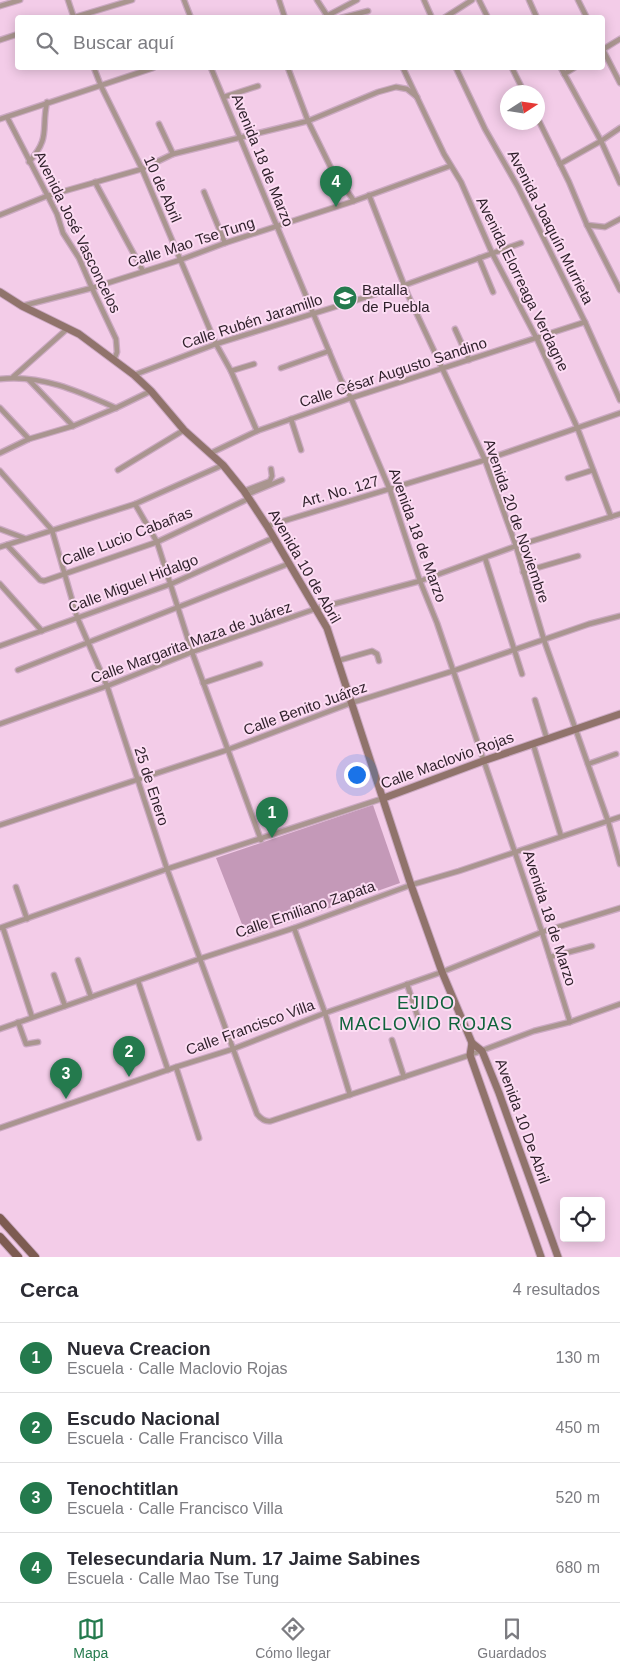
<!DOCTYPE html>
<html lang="es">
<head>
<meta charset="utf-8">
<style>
	:root { --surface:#fff; --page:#f7f7f7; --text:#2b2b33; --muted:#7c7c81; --line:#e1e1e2; --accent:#247a4d }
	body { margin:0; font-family:Helvetica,sans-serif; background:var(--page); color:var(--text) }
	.controls { position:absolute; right:15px; bottom:15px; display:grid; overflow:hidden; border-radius:5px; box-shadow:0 2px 12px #0003 }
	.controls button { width:45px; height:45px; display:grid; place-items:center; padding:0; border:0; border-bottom:1px solid var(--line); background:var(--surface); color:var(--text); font:25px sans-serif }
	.compass { position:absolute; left:500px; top:85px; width:45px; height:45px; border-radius:50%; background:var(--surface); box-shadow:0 2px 12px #0003; rotate:78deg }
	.you { position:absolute; left:356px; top:774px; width:18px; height:18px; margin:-12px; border:4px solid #fff; border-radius:50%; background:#1a73e8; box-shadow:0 0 0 8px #1a73e833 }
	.badge { display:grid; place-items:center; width:32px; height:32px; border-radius:50%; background:var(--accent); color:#fff; font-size:16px; font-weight:700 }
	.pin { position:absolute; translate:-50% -41px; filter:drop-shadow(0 1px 2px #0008) }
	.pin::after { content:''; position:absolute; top:26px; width:18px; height:15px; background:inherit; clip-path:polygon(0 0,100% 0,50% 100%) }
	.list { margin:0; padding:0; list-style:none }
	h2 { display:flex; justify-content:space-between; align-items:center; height:65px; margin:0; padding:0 20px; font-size:21px }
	h2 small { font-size:16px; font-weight:400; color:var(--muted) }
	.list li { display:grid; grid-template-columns:32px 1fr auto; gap:15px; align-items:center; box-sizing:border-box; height:70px; padding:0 20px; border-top:1px solid var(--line) }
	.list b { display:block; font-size:19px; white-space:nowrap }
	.list p { margin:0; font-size:16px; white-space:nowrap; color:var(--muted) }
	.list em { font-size:16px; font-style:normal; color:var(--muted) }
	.icon { flex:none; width:28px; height:28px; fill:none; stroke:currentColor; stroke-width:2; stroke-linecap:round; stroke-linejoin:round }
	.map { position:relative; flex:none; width:620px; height:1257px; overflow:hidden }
	.search { position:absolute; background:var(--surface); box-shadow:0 2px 12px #0003; left:15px; right:15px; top:15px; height:55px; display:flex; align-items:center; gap:12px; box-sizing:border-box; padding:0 18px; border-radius:5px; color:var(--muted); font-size:19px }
	.sheet { height:345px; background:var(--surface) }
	nav { display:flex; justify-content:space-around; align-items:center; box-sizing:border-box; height:70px; border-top:1px solid var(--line); background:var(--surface); font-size:14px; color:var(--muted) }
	nav a { display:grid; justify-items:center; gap:2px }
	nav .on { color:var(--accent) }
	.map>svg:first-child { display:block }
	.green { fill:#c499b8 }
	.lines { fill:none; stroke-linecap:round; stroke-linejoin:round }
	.street-casing { stroke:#cba9c2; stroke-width:7 }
	.secondary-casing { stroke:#cba9c2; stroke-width:9 }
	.primary-casing { stroke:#cba9c2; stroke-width:10 }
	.street { stroke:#a9958f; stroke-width:4.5 }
	.secondary { stroke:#90736b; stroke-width:7 }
	.primary { stroke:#7d5b51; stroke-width:8 }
	.labels { text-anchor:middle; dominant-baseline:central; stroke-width:4; stroke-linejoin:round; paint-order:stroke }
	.street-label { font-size:15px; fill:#2d1f29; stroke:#fcdcf3 }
	.poi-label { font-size:15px; fill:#2d1f29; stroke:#fcdcf3; text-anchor:start }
	.quarter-label { font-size:18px; letter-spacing:1px; fill:#0f633b; stroke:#fcdcf3 }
</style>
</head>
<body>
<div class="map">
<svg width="620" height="1257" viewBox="0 0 620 1257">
	<rect width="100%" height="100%" fill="#f3cce8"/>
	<!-- green -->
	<polygon class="green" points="373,805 400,883 247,937 216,858"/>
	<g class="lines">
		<defs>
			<g id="street">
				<polyline points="68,0 74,18"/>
				<polyline points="184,0 191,18"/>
				<polyline points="279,0 285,18"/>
				<polyline points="317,0 328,17"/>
				<polyline points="424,0 432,18"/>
				<polyline points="479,0 488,18"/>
				<polyline points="529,0 537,18"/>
				<polyline points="578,0 587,18"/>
				<polyline points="0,6 20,0"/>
				<polyline points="72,18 132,0"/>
				<polyline points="323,18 357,0"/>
				<polyline points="341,18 368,11"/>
				<polyline points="444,18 472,0"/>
				<polyline points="0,40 18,34"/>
				<polyline points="602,48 620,83"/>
				<polyline points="602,50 620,39"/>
				<polyline points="94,68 101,86 142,169 216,344 231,371 257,431"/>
				<polyline points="211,68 341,380 351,398 390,490 420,581 437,623 542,932 570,1022"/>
				<polyline points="288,68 308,121 331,168 354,201"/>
				<polyline points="403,68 444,154 461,182 492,253 537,339 577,427 611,517"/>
				<polyline points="456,68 485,129 518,187 543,237 585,322 620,400"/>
				<polyline points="512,68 524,92"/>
				<polyline points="561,68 601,141 620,183"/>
				<polyline points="564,74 574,68"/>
				<polyline points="224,97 258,86"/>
				<polyline points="7,117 57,214 63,233 79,258 92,288 116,339 117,352 114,360"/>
				<polyline points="0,119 153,68"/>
				<polyline points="538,119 569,182 587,225 620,290"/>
				<polyline points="159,124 173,154"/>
				<path d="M29,162C51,137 41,130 47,102"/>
				<polyline points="560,164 601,141 620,128"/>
				<polyline points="95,182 143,271"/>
				<polyline points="204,192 225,243"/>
				<polyline points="369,195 408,295 485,460 516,546 544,640 608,821 620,864"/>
				<polyline points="0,215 47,196 142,169 173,154 308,121 378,92 396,87 407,89 417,97"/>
				<polyline points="587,225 605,227 620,219"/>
				<polyline points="479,258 493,292"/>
				<polyline points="22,306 92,288 180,260 225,243 354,201 450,166"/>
				<polyline points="455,329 469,360"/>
				<polyline points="281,368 329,351"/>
				<polyline points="231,371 254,364"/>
				<polyline points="134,375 216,344 405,285 521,243"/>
				<polyline points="13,377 67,329"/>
				<path d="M0,379C41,374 80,392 116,408"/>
				<polyline points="29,380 73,426"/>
				<polyline points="0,408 29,439"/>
				<polyline points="291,419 301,450"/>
				<polyline points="0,453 29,439 73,426 116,408 151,391"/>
				<polyline points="211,453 257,431 351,398 585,322"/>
				<polyline points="118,470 184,430"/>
				<path d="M0,471L52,530L77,617L107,686L167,869L257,1114C261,1119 265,1122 271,1121L470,1055L534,1031L570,1022L620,1004"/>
				<polyline points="568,478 593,470"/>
				<polyline points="244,491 270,481 272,476 271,469"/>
				<polyline points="246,495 282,480"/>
				<polyline points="135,504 157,542 192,652 261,840"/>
				<polyline points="267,526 485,460 620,413"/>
				<polyline points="0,529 24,538"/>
				<polyline points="7,545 40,580 44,581 157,542 248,499"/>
				<polyline points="0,547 135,504 223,465"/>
				<polyline points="485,558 522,674"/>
				<polyline points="523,572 578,556"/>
				<polyline points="0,584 42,631"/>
				<polyline points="0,646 171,584 273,538"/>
				<polyline points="337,661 372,651 377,654 379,661"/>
				<polyline points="18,670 288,564"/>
				<polyline points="203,683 260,664"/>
				<polyline points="535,700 547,739"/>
				<polyline points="0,724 107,686 192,652 315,609 420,581 516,546 620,514"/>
				<polyline points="533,744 561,836"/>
				<polyline points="588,764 616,754"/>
				<polyline points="0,825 227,750 351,703 453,671 589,624 620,616"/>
				<polyline points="16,887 27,919"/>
				<polyline points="0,928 167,869 384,798"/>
				<polyline points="3,928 32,1017"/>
				<polyline points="294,928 325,1013 350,1095"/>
				<polyline points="550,957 592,946"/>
				<polyline points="78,960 91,997"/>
				<polyline points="54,975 65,1006"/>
				<polyline points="138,981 168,1070"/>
				<polyline points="407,984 420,1024"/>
				<polyline points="18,1022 26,1044 38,1042"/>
				<polyline points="0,1029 199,959 294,928 411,885 459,871 620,817"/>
				<polyline points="392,1040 404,1077"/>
				<polyline points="176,1067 199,1138"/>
				<polyline points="0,1128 176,1067 233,1049 325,1013 442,972 542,932 620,908"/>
			</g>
			<g id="secondary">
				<polyline points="0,292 22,306 79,334 134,375 151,391 184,430 223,465 244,491 267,526 327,628 411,885 442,972 472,1043 470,1055 541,1257"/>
				<polyline points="384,798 483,761 620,714"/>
				<polyline points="472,1043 482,1051 499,1093 558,1257"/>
			</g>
			<g id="primary">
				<polyline points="0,1218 35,1257"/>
				<polyline points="0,1237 18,1257"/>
			</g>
		</defs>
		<!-- street casing -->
		<use href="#street" class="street-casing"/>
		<!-- secondary casing -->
		<use href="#secondary" class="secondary-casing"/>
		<!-- primary casing -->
		<use href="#primary" class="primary-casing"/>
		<!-- street -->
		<use href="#street" class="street"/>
		<!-- secondary -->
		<use href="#secondary" class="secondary"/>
		<!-- primary -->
		<use href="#primary" class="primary"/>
	</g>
	<!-- icons -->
	<defs>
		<symbol id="school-disc" viewBox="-11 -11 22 22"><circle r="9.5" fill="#247a4d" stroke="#fcdcf3"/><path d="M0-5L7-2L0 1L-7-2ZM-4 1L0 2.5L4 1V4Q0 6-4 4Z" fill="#fff"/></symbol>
	</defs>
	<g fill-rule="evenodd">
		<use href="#school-disc" x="331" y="284" width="28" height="28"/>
	</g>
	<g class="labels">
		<!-- street labels -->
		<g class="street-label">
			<text transform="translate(263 160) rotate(68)">Avenida 18 de Marzo</text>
			<text transform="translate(163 189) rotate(66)">10 de Abril</text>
			<text transform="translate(551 227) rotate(63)">Avenida Joaquín Murrieta</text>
			<text transform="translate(78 232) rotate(64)">Avenida José Vasconcelos</text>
			<text transform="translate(191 242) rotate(-18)">Calle Mao Tse Tung</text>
			<text transform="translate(523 284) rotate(64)">Avenida Elorreaga Verdagne</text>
			<text transform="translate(252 321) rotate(-18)">Calle Rubén Jaramillo</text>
			<text transform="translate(393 372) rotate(-18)">Calle César Augusto Sandino</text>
			<text transform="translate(340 491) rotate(-16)">Art. No. 127</text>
			<text transform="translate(517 521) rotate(71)">Avenida 20 de Noviembre</text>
			<text transform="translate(418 535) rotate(70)">Avenida 18 de Marzo</text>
			<text transform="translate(127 536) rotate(-21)">Calle Lucio Cabañas</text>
			<text transform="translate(305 566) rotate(60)">Avenida 10 de Abril</text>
			<text transform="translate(133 583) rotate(-21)">Calle Miguel Hidalgo</text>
			<text transform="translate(191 642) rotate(-20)">Calle Margarita Maza de Juárez</text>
			<text transform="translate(305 708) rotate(-20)">Calle Benito Juárez</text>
			<text transform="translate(447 760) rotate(-20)">Calle Maclovio Rojas</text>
			<text transform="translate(152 786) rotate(72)">25 de Enero</text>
			<text transform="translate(305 909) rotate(-19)">Calle Emiliano Zapata</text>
			<text transform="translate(550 918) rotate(72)">Avenida 18 de Marzo</text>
			<text transform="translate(250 1027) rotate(-20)">Calle Francisco Villa</text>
			<text transform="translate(523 1121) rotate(70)">Avenida 10 De Abril</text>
		</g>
		<!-- poi labels -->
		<g class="poi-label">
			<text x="362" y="289">Batalla<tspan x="362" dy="17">de Puebla</tspan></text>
		</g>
		<!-- quarter labels -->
		<g class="quarter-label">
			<text x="426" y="1003">EJIDO<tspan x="426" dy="21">MACLOVIO ROJAS</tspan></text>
		</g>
	</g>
</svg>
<div class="controls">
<button><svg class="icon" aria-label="locate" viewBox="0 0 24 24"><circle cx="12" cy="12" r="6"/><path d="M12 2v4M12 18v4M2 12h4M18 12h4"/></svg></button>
</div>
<svg class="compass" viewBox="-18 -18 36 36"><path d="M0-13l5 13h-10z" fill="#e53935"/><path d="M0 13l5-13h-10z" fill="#7c7c81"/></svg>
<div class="you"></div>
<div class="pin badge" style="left:272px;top:838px">1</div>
<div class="pin badge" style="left:129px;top:1077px">2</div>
<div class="pin badge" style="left:66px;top:1099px">3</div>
<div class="pin badge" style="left:336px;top:207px">4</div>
<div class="search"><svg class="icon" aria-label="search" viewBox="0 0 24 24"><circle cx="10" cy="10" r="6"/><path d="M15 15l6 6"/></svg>Buscar aquí</div>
</div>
<section class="sheet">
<h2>Cerca<small>4 resultados</small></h2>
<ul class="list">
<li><span class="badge">1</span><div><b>Nueva Creacion</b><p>Escuela · Calle Maclovio Rojas</p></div><em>130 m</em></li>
<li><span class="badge">2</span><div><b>Escudo Nacional</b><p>Escuela · Calle Francisco Villa</p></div><em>450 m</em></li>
<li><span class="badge">3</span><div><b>Tenochtitlan</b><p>Escuela · Calle Francisco Villa</p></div><em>520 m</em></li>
<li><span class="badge">4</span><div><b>Telesecundaria Num. 17 Jaime Sabines</b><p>Escuela · Calle Mao Tse Tung</p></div><em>680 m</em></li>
</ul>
</section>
<nav>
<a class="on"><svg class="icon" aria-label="map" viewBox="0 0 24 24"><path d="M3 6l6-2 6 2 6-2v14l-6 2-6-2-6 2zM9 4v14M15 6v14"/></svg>Mapa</a>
<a><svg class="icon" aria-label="directions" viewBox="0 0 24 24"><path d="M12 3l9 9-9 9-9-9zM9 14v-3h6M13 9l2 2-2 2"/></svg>Cómo llegar</a>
<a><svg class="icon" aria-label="saved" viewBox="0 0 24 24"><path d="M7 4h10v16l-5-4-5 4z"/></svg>Guardados</a>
</nav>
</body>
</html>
